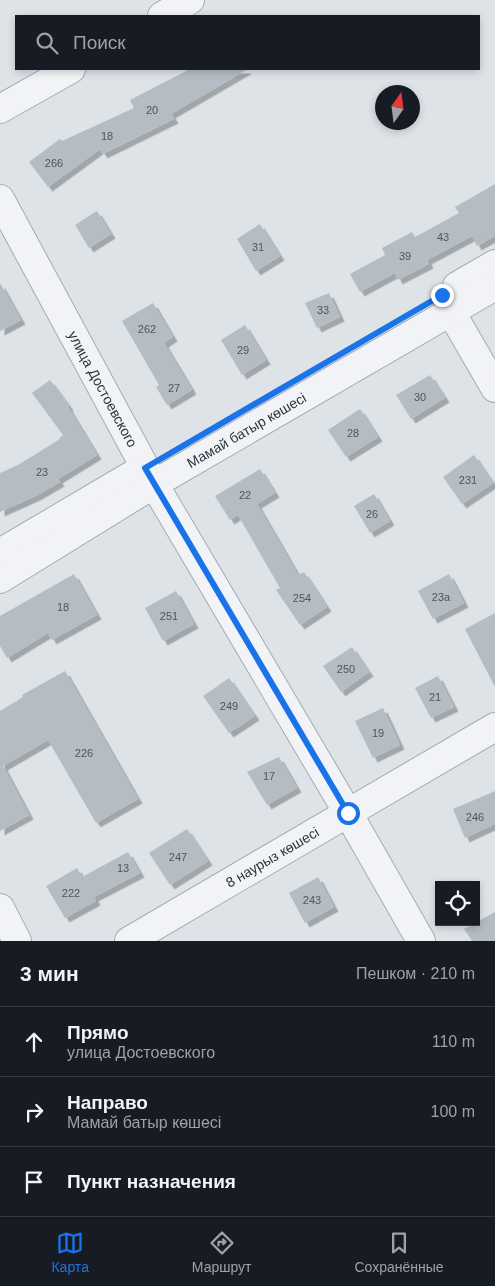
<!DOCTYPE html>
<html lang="ru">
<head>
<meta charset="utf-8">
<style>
	:root { --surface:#171b24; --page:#20242c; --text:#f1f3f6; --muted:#9ea1a6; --line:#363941; --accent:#1a73e8 }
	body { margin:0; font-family:Helvetica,sans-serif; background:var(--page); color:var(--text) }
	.controls { position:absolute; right:15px; bottom:15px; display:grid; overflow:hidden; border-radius:0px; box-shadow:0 2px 8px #0003 }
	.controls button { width:45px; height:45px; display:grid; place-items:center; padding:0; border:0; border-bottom:1px solid var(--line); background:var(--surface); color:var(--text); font:25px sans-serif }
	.compass { position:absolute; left:375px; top:85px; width:45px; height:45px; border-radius:50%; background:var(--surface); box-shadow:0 2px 8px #0003; rotate:14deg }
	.stop { position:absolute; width:15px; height:15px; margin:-11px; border:4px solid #1a73e8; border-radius:50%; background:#fff }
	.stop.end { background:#1a73e8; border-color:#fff; box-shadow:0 1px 5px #0008 }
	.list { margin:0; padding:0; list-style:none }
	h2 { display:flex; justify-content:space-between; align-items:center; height:65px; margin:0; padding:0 20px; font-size:21px }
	h2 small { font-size:16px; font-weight:400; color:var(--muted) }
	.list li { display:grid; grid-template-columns:32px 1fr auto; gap:15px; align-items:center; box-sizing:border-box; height:70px; padding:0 20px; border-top:1px solid var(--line) }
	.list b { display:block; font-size:19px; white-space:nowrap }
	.list p { margin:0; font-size:16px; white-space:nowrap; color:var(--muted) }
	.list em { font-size:16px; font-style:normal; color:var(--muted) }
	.icon { flex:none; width:28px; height:28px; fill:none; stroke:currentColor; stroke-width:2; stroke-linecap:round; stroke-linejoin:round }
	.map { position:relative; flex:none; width:495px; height:941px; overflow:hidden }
	.search { position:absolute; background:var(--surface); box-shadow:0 2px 8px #0003; left:15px; right:15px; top:15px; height:55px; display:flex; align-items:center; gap:12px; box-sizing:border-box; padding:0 18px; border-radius:0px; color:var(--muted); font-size:19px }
	.sheet { height:275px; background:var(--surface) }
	nav { display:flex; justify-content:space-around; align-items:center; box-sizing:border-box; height:70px; border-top:1px solid var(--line); background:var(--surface); font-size:14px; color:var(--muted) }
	nav a { display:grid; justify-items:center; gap:2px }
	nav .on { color:var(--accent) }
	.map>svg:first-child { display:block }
	.building { fill:#b5bdc4; filter:url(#shadow) }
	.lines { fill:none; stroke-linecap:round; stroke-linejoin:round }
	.minor-casing { stroke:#a4abb1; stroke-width:30 }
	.minor { stroke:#f1f3f6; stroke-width:28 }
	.route { stroke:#1a73e8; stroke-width:6 }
	.labels { text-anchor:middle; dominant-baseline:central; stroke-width:4; stroke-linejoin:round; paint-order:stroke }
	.number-label { font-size:11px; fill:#4b565f }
	.street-label { font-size:14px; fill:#28333d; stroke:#edf2f5 }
</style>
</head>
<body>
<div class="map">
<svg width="495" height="941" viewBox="0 0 495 941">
	<defs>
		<filter id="shadow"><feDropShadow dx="4.5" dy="4.5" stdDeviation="0" flood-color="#0004"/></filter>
	</defs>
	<rect width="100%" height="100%" fill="#dee3e7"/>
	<!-- building -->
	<g class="building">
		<polygon points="190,69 248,69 171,114 174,119 103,154 100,149 48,187 29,162 60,139 62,141 134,108 130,100"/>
		<polygon points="495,184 495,236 477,246 472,236 427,260 429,264 398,280 395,273 360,292 350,274 385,255 382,248 412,232 415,237 459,213 455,207"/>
		<polygon points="97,211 111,234 89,248 75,225"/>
		<polygon points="260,224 280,256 256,271 237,239"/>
		<polygon points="0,283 21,320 0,331"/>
		<polygon points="329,293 340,317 317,328 305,303"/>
		<polygon points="153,303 173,337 164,343 192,390 167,405 156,387 159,385 122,321"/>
		<polygon points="245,325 266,360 242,375 221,340"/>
		<polygon points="430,375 445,398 411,419 396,395"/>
		<polygon points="50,380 69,406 68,407 97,455 58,479 60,482 36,496 0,512 0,473 18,465 60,439 59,438 63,435 32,393"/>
		<polygon points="360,409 378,437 346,457 328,430"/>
		<polygon points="474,455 493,483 462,504 443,477"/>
		<polygon points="260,469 275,493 257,504 298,575 304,572 327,607 300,625 276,590 280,588 238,515 230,520 215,496"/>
		<polygon points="374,494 390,521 370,533 354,506"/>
		<polygon points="74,574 97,615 52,640 48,633 7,658 0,646 0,616"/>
		<polygon points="449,574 464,603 433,619 418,591"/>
		<polygon points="176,591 194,624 163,641 145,608"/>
		<polygon points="495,613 495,687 465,629"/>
		<polygon points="352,647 369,672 341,692 323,666"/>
		<polygon points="65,671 138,799 96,823 48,740 3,766 29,815 0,831 0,711 23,697 22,695"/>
		<polygon points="438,676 454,707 431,718 415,688"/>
		<polygon points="229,678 255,716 229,733 203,696"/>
		<polygon points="383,708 400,745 373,758 355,721"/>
		<polygon points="279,757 297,788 267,805 247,772"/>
		<polygon points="495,791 495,824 465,838 453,809"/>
		<polygon points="187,829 208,861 170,885 149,853"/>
		<polygon points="128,852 140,873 94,897 96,901 65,918 46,886 77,868 82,877"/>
		<polygon points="318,877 334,907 305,923 289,893"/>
		<polygon points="495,912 495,941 472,941 464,929"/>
	</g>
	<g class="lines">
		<defs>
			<g id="minor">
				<polyline points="162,16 190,0"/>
				<polyline points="0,109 71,69"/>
				<path id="s1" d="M0,199L154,484L348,813L421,941"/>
				<polyline points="457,286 495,264"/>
				<polyline points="451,312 495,388"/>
				<polyline points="0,553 139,471"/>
				<path id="s2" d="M0,579L154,484L495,286"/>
				<polyline points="0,908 17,941"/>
				<path id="s3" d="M129,941L495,727"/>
			</g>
		</defs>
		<!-- minor casing -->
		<use href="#minor" class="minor-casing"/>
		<!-- minor -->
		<use href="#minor" class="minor"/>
	</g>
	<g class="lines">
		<!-- route -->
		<polyline class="route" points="348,813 145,468 442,295"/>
	</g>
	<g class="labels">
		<!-- number labels -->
		<g class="number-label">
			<text x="152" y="110">20</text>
			<text x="107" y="136">18</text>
			<text x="54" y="163">266</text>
			<text x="443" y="237">43</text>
			<text x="258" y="247">31</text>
			<text x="405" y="256">39</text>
			<text x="323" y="310">33</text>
			<text x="147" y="329">262</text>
			<text x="243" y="350">29</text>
			<text x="174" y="388">27</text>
			<text x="420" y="397">30</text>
			<text x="353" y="433">28</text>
			<text x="42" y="472">23</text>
			<text x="468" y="480">231</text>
			<text x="245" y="495">22</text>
			<text x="372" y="514">26</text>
			<text x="441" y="597">23а</text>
			<text x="302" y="598">254</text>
			<text x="63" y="607">18</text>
			<text x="169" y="616">251</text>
			<text x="346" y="669">250</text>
			<text x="435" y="697">21</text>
			<text x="229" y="706">249</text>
			<text x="378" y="733">19</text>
			<text x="84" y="753">226</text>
			<text x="269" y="776">17</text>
			<text x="475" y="817">246</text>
			<text x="178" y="857">247</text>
			<text x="123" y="868">13</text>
			<text x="71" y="893">222</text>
			<text x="312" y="900">243</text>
		</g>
		<!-- street labels -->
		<g class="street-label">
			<text stroke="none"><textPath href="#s1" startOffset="216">улица Достоевского</textPath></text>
			<text stroke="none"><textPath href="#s2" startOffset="288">Мамай батыр көшесі</textPath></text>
			<text stroke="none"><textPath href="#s3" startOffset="166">8 наурыз көшесі</textPath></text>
		</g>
	</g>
</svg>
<div class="controls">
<button><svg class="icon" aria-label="locate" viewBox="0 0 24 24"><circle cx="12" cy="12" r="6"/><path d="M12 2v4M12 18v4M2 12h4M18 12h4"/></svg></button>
</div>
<svg class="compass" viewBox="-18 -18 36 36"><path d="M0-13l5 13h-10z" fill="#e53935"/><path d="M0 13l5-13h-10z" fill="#9ea1a6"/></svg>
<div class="stop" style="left:348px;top:813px"></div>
<div class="stop end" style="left:442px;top:295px"></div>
<div class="search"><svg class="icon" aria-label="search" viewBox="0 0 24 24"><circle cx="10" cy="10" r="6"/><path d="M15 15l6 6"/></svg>Поиск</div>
</div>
<section class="sheet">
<h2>3 мин<small>Пешком · 210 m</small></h2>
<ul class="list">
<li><svg class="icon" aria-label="ahead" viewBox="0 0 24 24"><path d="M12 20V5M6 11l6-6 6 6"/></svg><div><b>Прямо</b><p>улица Достоевского</p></div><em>110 m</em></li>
<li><svg class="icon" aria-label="right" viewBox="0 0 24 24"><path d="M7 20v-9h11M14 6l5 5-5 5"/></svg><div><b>Направо</b><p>Мамай батыр көшесі</p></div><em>100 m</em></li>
<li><svg class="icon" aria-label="arrive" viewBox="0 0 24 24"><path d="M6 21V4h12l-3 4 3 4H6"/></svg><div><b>Пункт назначения</b></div></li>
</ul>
</section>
<nav>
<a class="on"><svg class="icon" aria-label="map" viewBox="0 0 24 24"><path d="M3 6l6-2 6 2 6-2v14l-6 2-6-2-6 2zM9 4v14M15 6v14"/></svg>Карта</a>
<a><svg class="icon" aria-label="directions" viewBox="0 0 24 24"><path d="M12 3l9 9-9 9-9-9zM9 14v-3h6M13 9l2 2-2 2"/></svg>Маршрут</a>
<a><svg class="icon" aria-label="saved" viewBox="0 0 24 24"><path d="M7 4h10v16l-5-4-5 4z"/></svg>Сохранённые</a>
</nav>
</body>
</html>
